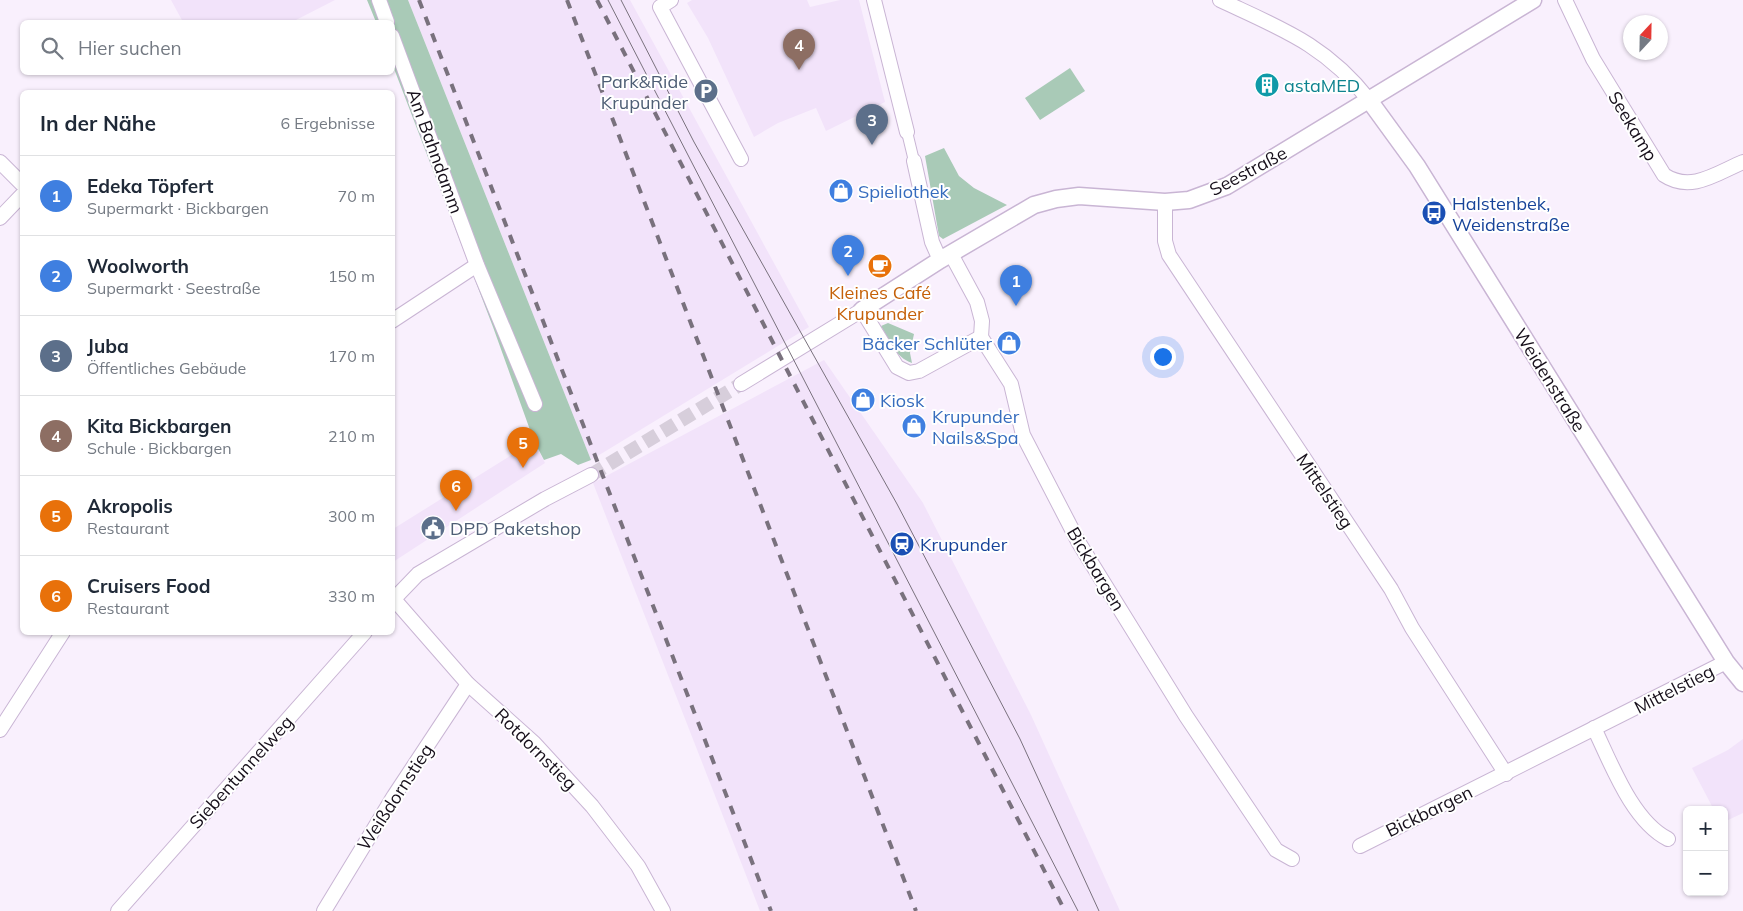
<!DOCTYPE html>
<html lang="de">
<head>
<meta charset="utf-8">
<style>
	:root { --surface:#fff; --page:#f2f2f3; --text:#1f2937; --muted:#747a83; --line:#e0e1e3; --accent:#1a73e8 }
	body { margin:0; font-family:Mulish,sans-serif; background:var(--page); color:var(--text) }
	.controls { position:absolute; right:15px; bottom:15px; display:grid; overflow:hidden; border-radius:8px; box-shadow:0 1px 4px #0004 }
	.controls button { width:45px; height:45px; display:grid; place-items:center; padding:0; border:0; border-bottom:1px solid var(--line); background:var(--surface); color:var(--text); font:25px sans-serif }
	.compass { position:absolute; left:1623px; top:15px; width:45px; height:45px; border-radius:50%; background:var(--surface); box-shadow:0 1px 4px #0004; rotate:22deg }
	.you { position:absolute; left:1162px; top:356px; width:18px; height:18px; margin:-12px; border:4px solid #fff; border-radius:50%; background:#1a73e8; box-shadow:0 0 0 8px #1a73e833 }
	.badge { display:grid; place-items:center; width:32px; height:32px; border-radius:50%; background:var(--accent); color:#fff; font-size:16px; font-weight:700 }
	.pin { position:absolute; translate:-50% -41px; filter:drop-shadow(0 1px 2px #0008) }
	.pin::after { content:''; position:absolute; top:26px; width:18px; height:15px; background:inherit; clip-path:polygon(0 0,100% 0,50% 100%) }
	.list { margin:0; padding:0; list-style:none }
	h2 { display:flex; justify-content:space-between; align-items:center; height:65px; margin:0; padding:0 20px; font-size:21px }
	h2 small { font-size:16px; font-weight:400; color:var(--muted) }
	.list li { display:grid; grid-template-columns:32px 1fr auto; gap:15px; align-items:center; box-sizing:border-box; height:80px; padding:0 20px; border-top:1px solid var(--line) }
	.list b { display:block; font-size:19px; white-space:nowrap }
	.list p { margin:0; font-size:16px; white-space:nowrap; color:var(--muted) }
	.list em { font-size:16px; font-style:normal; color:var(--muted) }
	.icon { flex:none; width:28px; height:28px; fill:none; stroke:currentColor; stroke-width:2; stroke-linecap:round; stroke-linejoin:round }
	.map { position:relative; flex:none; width:1743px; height:911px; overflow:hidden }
	.search { position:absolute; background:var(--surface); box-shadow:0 1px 4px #0004; left:20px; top:20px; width:375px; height:55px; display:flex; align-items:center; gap:12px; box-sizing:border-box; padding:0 18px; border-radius:8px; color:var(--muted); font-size:19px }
	.panel { position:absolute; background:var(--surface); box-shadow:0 1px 4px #0004; left:20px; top:90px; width:375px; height:545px; border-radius:8px }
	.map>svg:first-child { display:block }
	.built { fill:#f2e3fa }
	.green { fill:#a9cab7 }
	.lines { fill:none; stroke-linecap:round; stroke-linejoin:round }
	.minor-tunnel { stroke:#d7cedb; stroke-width:14; stroke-dasharray:14 7; stroke-linecap:butt }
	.pedestrian-casing { stroke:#c9b5d4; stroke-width:12 }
	.minor-casing { stroke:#c9b5d4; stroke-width:16 }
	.tertiary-casing { stroke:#c9b5d4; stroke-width:19 }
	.pedestrian { stroke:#fff; stroke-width:10 }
	.minor { stroke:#fff; stroke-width:14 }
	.tertiary { stroke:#fff; stroke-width:16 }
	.tram { stroke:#79717d; stroke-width:1 }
	.rail { stroke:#79717d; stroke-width:4; stroke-dasharray:9 9; stroke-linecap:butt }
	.labels { text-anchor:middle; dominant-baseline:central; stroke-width:4; stroke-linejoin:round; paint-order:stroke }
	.service-label { font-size:18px; fill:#4e5e75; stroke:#fff; text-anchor:end }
	.culture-label { font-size:18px; fill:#0d838f; stroke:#fff; text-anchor:start }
	.street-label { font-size:18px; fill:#160f1a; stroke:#fff }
	.shop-label { font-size:18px; fill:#366cbe; stroke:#fff; text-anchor:start }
	.transit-label { font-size:18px; fill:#164399; stroke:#fff; text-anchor:start }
	.food-label { font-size:18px; fill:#c56008; stroke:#fff }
</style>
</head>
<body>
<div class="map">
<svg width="1743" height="911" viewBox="0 0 1743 911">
	<rect width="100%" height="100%" fill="#f9f0fd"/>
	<!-- built -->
	<g class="built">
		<polygon points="171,0 335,0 292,22 183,22"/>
		<polygon points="408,0 630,0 809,327 591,460"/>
		<polygon points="692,0 807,0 810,7 840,0 859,0 885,102 826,131 816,108 778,123 754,137 708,38 687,3"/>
		<polygon points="824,360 923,503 1031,715 1120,911 760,911 593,483"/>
		<polygon points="534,441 545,463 393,562 393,529"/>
		<polygon points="1743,739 1743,813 1724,822 1724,810 1714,810 1692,768 1728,750"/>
	</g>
	<!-- green -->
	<g class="green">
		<polygon points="367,0 408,0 591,460 578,465 561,454 544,460 534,441 493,327 393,66 392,22 376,22"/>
		<polygon points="1070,68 1085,91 1040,120 1025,98"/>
		<polygon points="944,148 959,176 974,188 1007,205 943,239 939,236 925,156"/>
		<path d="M888,323L914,334L910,353L912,363C895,357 890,341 881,326Z"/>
	</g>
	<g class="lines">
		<!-- minor-tunnel -->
		<polyline class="minor-tunnel" points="591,475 741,384"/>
		<defs>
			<polyline id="pedestrian" points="907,132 914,161"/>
			<g id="minor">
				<polyline points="379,0 387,22"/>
				<polyline points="671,0 660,7 741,159"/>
				<polyline points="874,0 907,132"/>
				<path d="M1220,0C1282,29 1326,45 1369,100"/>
				<path d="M1565,0L1593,59L1664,175C1691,193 1717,173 1743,162"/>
				<polyline points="392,36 477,265 535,404"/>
				<polyline points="914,161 932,242 940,260"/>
				<polyline points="0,162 22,184"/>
				<polyline points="1165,202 1165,241 1169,255 1391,589 1412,628 1506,774"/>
				<polyline points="0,218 22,195"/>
				<polyline points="951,254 977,302 982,321 981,337 1011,384 1023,435 1079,543 1186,716 1276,850 1292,859"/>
				<polyline points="392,321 477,265"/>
				<polyline points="741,384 862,310 897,367 909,373 919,371 981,337"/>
				<polyline points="392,597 468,684 534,743 592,806 638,866 663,911"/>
				<polyline points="392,601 418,574 545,499 591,475"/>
				<path d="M1594,728C1611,763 1632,821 1668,839"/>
				<polyline points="0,730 63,632"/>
				<polyline points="1360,846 1726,662"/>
				<polyline points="118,911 365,632"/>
				<polyline points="324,911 394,796 468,684"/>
			</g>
			<g id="tertiary">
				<polyline points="1369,100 1417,166 1726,662 1743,683"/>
				<polyline points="862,310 940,260 1034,205 1056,199 1079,196 1165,202 1189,200 1227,186 1533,0"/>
			</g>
		</defs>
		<!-- pedestrian casing -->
		<use href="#pedestrian" class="pedestrian-casing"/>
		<!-- minor casing -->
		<use href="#minor" class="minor-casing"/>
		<!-- tertiary casing -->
		<use href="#tertiary" class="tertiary-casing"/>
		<!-- pedestrian -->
		<use href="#pedestrian" class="pedestrian"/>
		<!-- minor -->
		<use href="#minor" class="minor"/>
		<!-- tertiary -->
		<use href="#tertiary" class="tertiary"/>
		<!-- tram -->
		<g class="tram">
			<polyline points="608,0 1078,911"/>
			<polyline points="621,0 694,142 897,504 1020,739 1099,911"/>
		</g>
		<!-- rail -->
		<g class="rail">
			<polyline points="419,0 771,911"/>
			<polyline points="567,0 916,911"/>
			<polyline points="597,0 1065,911"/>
		</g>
	</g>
	<!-- icons -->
	<defs>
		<symbol id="building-disc" viewBox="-11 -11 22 22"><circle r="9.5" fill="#0f9aa8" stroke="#fff"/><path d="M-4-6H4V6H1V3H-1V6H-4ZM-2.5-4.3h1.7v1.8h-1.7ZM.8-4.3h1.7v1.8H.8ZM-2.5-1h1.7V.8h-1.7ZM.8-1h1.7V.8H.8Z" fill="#fff"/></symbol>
		<symbol id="parking-disc" viewBox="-11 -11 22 22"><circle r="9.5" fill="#5c6f8a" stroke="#fff"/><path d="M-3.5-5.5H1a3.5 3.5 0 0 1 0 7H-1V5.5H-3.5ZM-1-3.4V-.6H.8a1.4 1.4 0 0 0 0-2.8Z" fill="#fff"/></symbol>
		<symbol id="shop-disc" viewBox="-11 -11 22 22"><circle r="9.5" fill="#3f7fe0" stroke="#fff"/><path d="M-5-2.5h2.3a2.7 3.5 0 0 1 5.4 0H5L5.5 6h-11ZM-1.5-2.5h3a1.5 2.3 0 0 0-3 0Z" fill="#fff"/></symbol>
		<symbol id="bus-disc" viewBox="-11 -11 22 22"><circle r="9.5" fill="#1a4fb4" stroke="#fff"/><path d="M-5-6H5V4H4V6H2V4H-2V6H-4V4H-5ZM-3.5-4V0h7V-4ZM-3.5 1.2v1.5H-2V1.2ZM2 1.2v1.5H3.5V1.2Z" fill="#fff"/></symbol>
		<symbol id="cafe-disc" viewBox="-11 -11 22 22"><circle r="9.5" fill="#e8710a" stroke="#fff"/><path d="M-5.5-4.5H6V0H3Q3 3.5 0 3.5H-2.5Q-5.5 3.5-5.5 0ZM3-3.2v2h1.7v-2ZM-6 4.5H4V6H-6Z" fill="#fff"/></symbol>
		<symbol id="civic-disc" viewBox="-11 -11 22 22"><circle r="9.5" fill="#5c6f8a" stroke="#fff"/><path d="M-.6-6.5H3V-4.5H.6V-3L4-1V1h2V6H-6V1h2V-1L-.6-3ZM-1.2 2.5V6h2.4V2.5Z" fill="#fff"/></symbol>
		<symbol id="station-disc" viewBox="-11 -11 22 22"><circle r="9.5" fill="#1a4fb4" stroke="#fff"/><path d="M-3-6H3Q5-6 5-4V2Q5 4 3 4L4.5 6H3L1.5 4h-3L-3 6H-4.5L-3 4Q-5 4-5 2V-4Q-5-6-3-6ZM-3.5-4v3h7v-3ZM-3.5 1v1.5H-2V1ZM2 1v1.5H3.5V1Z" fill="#fff"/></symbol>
	</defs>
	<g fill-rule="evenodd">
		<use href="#building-disc" x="1253" y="71" width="28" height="28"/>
		<use href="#parking-disc" x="692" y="77" width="28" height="28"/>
		<use href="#shop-disc" x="827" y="177" width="28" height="28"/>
		<use href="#bus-disc" x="1420" y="199" width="28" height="28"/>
		<use href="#cafe-disc" x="866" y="252" width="28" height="28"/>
		<use href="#shop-disc" x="995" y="329" width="28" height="28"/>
		<use href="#shop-disc" x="849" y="386" width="28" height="28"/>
		<use href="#shop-disc" x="900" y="412" width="28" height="28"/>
		<use href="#civic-disc" x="419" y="514" width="28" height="28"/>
		<use href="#station-disc" x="888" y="530" width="28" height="28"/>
	</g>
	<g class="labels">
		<!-- service labels -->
		<g class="service-label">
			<text x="688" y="81">Park&amp;Ride<tspan x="688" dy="21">Krupunder</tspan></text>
			<text x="450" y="528" text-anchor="start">DPD Paketshop</text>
		</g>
		<!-- culture labels -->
		<g class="culture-label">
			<text x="1284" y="85">astaMED</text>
		</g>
		<!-- street labels -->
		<g class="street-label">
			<text transform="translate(1633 126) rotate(59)">Seekamp</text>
			<text transform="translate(435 151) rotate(70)">Am Bahndamm</text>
			<text transform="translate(1248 171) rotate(-28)">Seestraße</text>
			<text transform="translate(1550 380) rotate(58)">Weidenstraße</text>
			<text transform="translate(1325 491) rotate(56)">Mittelstieg</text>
			<text transform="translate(1096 569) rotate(59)">Bickbargen</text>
			<text transform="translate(1674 689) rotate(-27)">Mittelstieg</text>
			<text transform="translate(536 749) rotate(45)">Rotdornstieg</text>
			<text transform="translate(241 772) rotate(-48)">Siebentunnelweg</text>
			<text transform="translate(395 797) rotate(-57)">Weißdornstieg</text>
			<text transform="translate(1429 811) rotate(-26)">Bickbargen</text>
		</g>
		<!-- shop labels -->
		<g class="shop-label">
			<text x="858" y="191">Spieliothek</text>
			<text x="992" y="343" text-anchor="end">Bäcker Schlüter</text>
			<text x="880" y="400">Kiosk</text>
			<text x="932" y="416">Krupunder<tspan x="932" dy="21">Nails&amp;Spa</tspan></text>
		</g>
		<!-- transit labels -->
		<g class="transit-label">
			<text x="1452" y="203">Halstenbek,<tspan x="1452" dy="21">Weidenstraße</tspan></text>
			<text x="920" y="544">Krupunder</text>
		</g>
		<!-- food labels -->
		<g class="food-label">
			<text x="880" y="292">Kleines Café<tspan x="880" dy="21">Krupunder</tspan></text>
		</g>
	</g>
</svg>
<div class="controls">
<button>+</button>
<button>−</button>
</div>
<svg class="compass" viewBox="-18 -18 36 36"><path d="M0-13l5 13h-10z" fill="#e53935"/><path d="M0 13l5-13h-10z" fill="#747a83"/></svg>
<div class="you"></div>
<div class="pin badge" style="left:1016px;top:306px;background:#3f7fe0">1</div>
<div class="pin badge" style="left:848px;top:276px;background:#3f7fe0">2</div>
<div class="pin badge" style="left:872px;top:145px;background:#5c6f8a">3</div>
<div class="pin badge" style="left:799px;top:70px;background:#8d6e63">4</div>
<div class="pin badge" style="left:523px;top:468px;background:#e8710a">5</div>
<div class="pin badge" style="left:456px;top:511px;background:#e8710a">6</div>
<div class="search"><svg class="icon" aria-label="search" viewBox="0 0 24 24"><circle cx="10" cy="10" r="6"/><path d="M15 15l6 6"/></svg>Hier suchen</div>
<section class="panel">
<h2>In der Nähe<small>6 Ergebnisse</small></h2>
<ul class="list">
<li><span class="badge" style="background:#3f7fe0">1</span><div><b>Edeka Töpfert</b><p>Supermarkt · Bickbargen</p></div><em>70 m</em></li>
<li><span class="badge" style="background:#3f7fe0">2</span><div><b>Woolworth</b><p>Supermarkt · Seestraße</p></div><em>150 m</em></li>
<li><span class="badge" style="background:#5c6f8a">3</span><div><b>Juba</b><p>Öffentliches Gebäude</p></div><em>170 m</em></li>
<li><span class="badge" style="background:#8d6e63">4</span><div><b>Kita Bickbargen</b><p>Schule · Bickbargen</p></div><em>210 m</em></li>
<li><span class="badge" style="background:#e8710a">5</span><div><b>Akropolis</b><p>Restaurant</p></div><em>300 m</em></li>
<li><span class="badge" style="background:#e8710a">6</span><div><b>Cruisers Food</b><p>Restaurant</p></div><em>330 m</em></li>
</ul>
</section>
</div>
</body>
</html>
